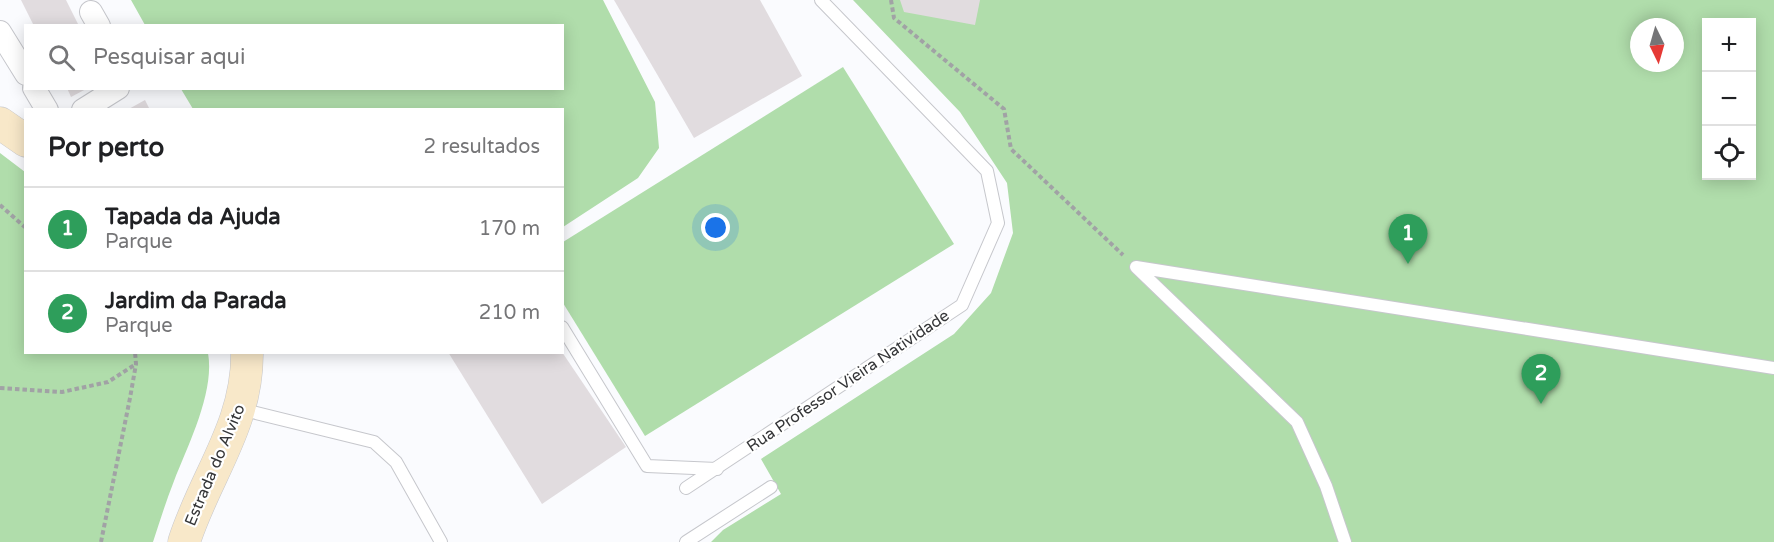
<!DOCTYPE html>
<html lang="pt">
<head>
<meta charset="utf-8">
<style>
	:root { --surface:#fff; --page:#f2f2f2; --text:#202124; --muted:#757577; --line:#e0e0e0; --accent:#1a73e8 }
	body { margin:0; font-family:"Varela Round",sans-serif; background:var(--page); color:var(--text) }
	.controls { position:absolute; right:18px; top:18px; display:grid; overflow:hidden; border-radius:0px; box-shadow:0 3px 15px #0003 }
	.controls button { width:54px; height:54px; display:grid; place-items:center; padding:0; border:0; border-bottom:2px solid var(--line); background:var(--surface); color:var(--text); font:30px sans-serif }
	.compass { position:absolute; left:1630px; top:18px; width:54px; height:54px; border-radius:50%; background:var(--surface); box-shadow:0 3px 15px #0003; rotate:175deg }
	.you { position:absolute; left:716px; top:228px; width:21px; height:21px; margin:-15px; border:4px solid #fff; border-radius:50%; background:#1a73e8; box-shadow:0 0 0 9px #1a73e833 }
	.badge { display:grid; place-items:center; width:39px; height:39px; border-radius:50%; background:var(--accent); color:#fff; font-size:20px; font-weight:700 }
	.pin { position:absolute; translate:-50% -50px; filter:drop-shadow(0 2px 3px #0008) }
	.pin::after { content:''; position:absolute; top:32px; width:21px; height:18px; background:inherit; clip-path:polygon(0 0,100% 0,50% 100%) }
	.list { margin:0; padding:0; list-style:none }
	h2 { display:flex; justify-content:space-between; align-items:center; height:78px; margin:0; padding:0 24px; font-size:26px }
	h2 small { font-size:20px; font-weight:400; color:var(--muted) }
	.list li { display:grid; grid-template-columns:39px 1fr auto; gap:18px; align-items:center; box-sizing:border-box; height:84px; padding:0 24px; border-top:2px solid var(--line) }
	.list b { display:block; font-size:22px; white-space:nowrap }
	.list p { margin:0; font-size:20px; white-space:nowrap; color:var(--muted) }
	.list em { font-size:20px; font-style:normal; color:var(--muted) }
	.icon { flex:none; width:33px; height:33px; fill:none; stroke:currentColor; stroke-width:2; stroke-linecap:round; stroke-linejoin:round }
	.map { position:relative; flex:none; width:1774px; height:542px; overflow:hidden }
	.search { position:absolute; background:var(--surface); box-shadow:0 3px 15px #0003; left:24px; top:24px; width:540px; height:66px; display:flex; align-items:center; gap:15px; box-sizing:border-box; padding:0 21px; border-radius:0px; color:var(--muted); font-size:22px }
	.panel { position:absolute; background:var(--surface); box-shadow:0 3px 15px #0003; left:24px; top:108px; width:540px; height:246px; border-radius:0px }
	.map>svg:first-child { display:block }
	.green { fill:#b0ddab; fill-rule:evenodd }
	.building { fill:#e1dcdf }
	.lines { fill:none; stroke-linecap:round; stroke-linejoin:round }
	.lane-casing { stroke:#c6c7cc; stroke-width:14 }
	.street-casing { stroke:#c6c7cc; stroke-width:24 }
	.secondary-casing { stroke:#c6c7cc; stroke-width:33 }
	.path { stroke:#a1a2a5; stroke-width:4; stroke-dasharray:4.5 3; stroke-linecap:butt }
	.lane { stroke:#fff; stroke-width:12 }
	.street { stroke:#fff; stroke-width:22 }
	.secondary { stroke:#f8e8c9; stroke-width:32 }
	.labels { text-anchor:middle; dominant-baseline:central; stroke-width:4.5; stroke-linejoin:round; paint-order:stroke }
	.street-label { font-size:16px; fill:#353638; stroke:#fff }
</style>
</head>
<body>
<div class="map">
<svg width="1774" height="542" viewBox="0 0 1774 542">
	<rect width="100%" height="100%" fill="#fafbfe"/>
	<!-- green -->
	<g class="green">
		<polygon points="131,0 603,0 655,102 659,148 638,178 563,227 562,110 193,109 181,89 562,88 562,26 145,25"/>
		<path d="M853,0H1774V542H711L723,530L781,494L761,459L954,334L991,293L1013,233L1007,183L960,112ZM1706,22H1752V176H1706ZM1639,27H1675V63H1639Z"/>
		<polygon points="843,67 954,244 645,436 563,303 563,242"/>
		<path d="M0,153L25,172L26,352L208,353C215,392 188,445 174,481C166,501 160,521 153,542H0Z"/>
	</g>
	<!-- building -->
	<g class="building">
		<polygon points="21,0 66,0 79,26 34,26"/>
		<polygon points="614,0 760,0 802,76 694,138"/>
		<polygon points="900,0 980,0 975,25 904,12"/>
		<polygon points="67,88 88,88 71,97"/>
		<polygon points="145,100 150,110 127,110"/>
		<polygon points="448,352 562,352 626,447 542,504"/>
	</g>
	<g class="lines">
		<defs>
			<g id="lane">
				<polyline points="562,327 647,466 717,469"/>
				<polyline points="240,409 374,442 396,462 441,542"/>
				<polyline points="686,488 962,305 998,223 987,171 821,0"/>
				<polyline points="686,542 771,487"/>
				<polyline points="1345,542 1326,486 1297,422 1136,267 1774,368"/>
			</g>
			<g id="street">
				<polyline points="91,12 99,26"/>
				<polyline points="0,32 26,74"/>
				<polyline points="34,88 47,110"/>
				<polyline points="83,110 118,88"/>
			</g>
			<g id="secondary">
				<polyline points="0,123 26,141"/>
				<path d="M184,542C205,476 248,425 247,352"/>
			</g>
		</defs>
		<!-- lane casing -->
		<use href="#lane" class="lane-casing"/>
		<!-- street casing -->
		<use href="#street" class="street-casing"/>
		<!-- secondary casing -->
		<use href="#secondary" class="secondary-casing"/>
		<!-- path -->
		<g class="path">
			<polyline points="891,0 894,18 1004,109 1011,149 1123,255"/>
			<polyline points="0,205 26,228"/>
			<polyline points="0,388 62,392 108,382 136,364"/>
			<polyline points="101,542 130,398 136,364 135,352"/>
		</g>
		<!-- lane -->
		<use href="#lane" class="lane"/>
		<!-- street -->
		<use href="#street" class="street"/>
		<!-- secondary -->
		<use href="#secondary" class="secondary"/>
	</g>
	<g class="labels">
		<!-- street labels -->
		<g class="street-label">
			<text transform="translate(848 381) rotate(-34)">Rua Professor Vieira Natividade</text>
			<text transform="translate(215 465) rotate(-67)">Estrada do Alvito</text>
		</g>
	</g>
</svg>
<div class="controls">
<button>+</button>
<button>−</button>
<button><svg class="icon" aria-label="locate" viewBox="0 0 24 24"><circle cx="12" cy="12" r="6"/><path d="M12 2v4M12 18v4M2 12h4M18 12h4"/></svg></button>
</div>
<svg class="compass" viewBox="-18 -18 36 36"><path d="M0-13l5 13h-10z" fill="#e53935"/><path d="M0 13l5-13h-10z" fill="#757577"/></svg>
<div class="you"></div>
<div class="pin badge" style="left:1408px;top:264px;background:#2e9e5b">1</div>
<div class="pin badge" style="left:1541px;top:404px;background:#2e9e5b">2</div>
<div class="search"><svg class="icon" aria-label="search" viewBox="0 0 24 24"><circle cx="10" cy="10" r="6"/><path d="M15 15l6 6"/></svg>Pesquisar aqui</div>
<section class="panel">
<h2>Por perto<small>2 resultados</small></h2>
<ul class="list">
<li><span class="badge" style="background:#2e9e5b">1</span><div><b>Tapada da Ajuda</b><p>Parque</p></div><em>170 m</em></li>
<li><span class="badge" style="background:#2e9e5b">2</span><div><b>Jardim da Parada</b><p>Parque</p></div><em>210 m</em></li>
</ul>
</section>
</div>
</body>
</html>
